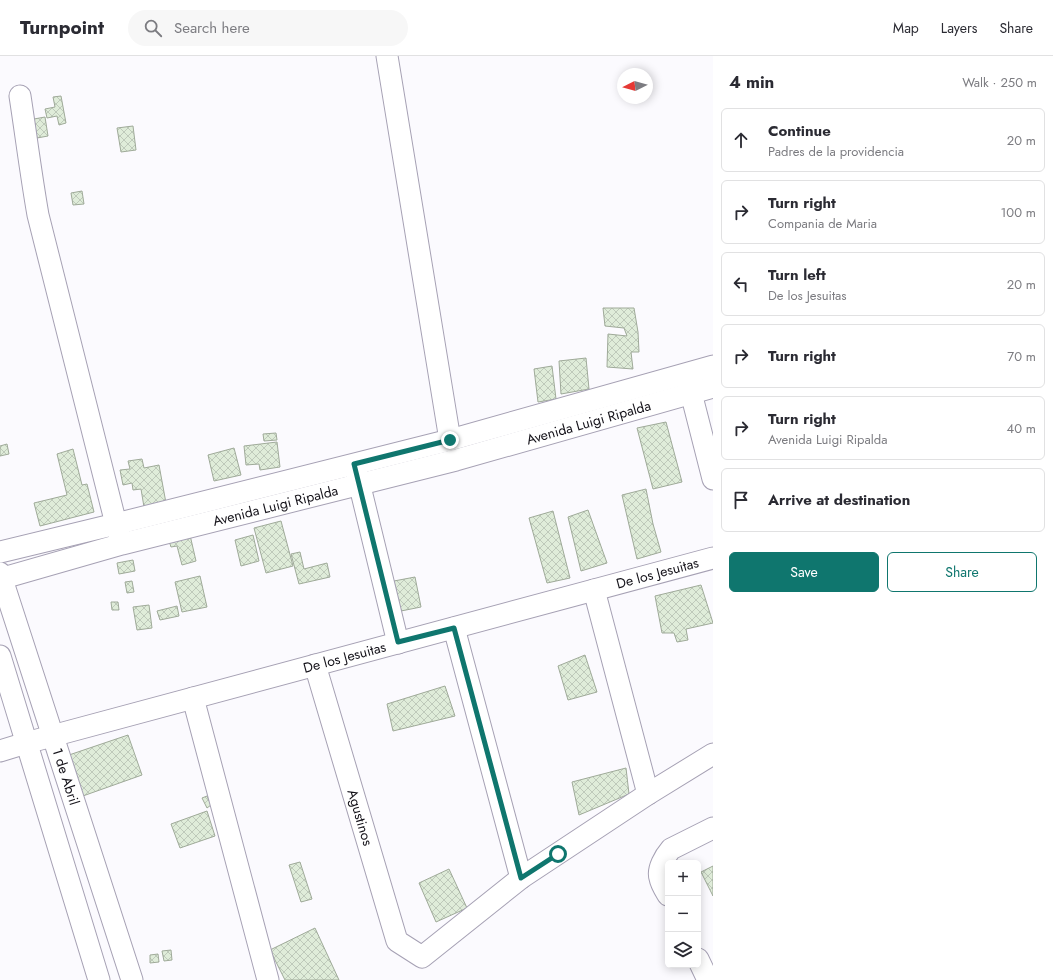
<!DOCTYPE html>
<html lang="en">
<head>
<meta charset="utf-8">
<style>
	:root { --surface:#fff; --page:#f7f7f7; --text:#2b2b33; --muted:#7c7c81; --line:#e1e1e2; --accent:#0f766e }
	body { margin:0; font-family:Jost,sans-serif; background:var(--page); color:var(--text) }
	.controls { position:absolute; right:12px; bottom:12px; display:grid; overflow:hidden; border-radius:6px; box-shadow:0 2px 10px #0003 }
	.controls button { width:36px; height:36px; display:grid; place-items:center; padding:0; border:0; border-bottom:1px solid var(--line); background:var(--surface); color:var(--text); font:20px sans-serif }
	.compass { position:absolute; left:617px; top:12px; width:36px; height:36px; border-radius:50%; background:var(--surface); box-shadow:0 2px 10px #0003; rotate:264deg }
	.stop { position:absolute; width:12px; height:12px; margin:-9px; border:3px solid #0f766e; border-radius:50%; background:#fff }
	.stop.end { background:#0f766e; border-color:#fff; box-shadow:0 1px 4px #0008 }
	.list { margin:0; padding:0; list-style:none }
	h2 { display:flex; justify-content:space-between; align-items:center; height:52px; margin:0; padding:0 16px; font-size:17px }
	h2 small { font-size:13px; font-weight:400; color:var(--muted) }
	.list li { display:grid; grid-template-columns:26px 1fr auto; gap:12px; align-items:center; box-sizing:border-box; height:64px; margin:0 8px 8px; padding:0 8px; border:1px solid var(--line); border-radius:6px }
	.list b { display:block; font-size:15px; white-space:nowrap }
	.list p { margin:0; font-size:13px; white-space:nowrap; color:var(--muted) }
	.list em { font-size:13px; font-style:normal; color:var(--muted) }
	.actions { display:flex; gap:8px; padding:12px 16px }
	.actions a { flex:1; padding:9px 0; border:1px solid var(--accent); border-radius:6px; text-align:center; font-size:14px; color:var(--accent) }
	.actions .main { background:var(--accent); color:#fff }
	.icon { flex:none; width:22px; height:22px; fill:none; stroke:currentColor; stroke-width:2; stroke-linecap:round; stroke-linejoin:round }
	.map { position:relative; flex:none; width:713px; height:924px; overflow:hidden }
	header { display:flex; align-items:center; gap:24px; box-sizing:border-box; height:56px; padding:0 20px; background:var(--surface); border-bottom:1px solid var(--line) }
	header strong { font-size:19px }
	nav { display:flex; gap:22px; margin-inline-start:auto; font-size:14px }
	.search { width:280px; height:36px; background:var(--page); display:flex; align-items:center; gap:10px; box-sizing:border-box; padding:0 14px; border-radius:22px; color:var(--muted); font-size:15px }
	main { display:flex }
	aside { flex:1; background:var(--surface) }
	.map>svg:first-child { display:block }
	.building { fill:url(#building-cross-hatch); stroke:#9faa99 }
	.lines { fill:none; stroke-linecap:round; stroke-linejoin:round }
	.minor-casing { stroke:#a6a1b4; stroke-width:23 }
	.minor { stroke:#fff; stroke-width:21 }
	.route { stroke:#0f766e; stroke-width:5 }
	.labels { text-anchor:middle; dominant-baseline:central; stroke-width:3; stroke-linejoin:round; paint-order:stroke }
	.street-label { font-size:14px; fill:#141219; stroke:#fbfafe }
</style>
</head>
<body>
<header>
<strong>Turnpoint</strong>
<div class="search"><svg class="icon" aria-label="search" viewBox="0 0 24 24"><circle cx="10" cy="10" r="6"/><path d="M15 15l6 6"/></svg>Search here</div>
<nav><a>Map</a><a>Layers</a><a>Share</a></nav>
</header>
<main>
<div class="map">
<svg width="713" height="924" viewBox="0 0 713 924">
	<defs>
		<pattern id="building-cross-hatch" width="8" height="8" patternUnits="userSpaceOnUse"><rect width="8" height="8" fill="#dfecd9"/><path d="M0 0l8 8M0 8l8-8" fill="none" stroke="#bec9ba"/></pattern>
	</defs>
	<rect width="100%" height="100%" fill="#fbfafe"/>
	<!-- building -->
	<g class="building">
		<polygon points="61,40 66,67 59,69 57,60 47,62 45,53 55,51 53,41"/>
		<polygon points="45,61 48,80 37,82 34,63"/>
		<polygon points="133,70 136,94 121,96 117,72"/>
		<polygon points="82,135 84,148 73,149 71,137"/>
		<polygon points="603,252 634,252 638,276 639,296 631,296 633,313 607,311 608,278 627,280 624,272 605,270"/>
		<polygon points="586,302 589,333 561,338 559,305"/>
		<polygon points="552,310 556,343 538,346 534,313"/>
		<polygon points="666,366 682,426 653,433 637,372"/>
		<polygon points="276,377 277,384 264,385 263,378"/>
		<polygon points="277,386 280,411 260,414 259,408 246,409 244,390"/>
		<polygon points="7,388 9,398 0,400 0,390"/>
		<polygon points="234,392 241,419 214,425 208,399"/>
		<polygon points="73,393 82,429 87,428 94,456 40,470 34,447 67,439 57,398"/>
		<polygon points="142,403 144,412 159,409 166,447 144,451 141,433 133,434 132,427 123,429 120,414 130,413 128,405"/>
		<polygon points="646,433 653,468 661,496 637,503 622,439"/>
		<polygon points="588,454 607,507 581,515 568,461"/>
		<polygon points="553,455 570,522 547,527 529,462"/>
		<polygon points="281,465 293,510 266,517 254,472"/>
		<polygon points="190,479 196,505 182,509 177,490 171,491 169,485"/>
		<polygon points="253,479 259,505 241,510 235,484"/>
		<polygon points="300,496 304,513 327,507 330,521 299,528 291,498"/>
		<polygon points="133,504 135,515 119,518 117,507"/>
		<polygon points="200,520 207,551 182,556 175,526"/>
		<polygon points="415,521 421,551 401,555 394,525"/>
		<polygon points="132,525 134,536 127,537 125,526"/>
		<polygon points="701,529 713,567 686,573 688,584 677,586 674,577 662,577 655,540"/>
		<polygon points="111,546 118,546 119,554 112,554"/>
		<polygon points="149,549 152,572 137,574 133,551"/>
		<polygon points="177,550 179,560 160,564 157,555"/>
		<polygon points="585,599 597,636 568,644 558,610"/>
		<polygon points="445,630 455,660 393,675 387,648"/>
		<polygon points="128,679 142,719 80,741 66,700"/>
		<polygon points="626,712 629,738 579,759 572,726"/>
		<polygon points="207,740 211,749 207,752 202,742"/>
		<polygon points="207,755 215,780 180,792 171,768"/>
		<polygon points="300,806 312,843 301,846 289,809"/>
		<polygon points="713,810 713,840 701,816"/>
		<polygon points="449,813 467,852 436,866 419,827"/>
		<polygon points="315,872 339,924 285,924 270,894"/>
		<polygon points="171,894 172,904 164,905 162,895"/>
		<polygon points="158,898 159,906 150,907 150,899"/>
	</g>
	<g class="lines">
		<defs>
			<g id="minor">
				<polyline points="387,0 450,384"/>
				<path d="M20,40C26,79 31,119 38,159L116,468L120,481"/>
				<polyline points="688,325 713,423"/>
				<polyline points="356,414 398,587"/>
				<polyline points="0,496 116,468 450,384 713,310"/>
				<path id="s1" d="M0,517L132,924"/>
				<path id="s2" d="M0,523L122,488L456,404L713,331"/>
				<polyline points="594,534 648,738"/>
				<polyline points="454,572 521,822"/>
				<polyline points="0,600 99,924"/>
				<path id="s3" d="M315,609L397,885L422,901L521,822L648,738L713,698"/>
				<polyline points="193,642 268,924"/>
				<path id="s4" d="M0,695L26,687L713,502"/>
				<path d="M668,839C665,834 661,828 660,822C657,813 665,800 671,793L713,772"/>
				<polyline points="698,903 708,924"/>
			</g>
		</defs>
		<!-- minor casing -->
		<use href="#minor" class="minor-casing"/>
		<!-- minor -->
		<use href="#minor" class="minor"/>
	</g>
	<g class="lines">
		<!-- route -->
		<polyline class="route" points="450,384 354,408 398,586 454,572 521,822 558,798"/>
	</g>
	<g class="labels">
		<!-- street labels -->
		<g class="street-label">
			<text stroke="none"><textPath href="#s2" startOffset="609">Avenida Luigi Ripalda</textPath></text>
			<text stroke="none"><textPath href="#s2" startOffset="285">Avenida Luigi Ripalda</textPath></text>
			<text stroke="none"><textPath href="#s4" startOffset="681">De los Jesuitas</textPath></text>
			<text stroke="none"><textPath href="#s4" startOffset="357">De los Jesuitas</textPath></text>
			<text stroke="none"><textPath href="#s1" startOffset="214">1 de Abril</textPath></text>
			<text stroke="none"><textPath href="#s3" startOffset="159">Agustinos</textPath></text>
		</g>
	</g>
</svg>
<div class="controls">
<button>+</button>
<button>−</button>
<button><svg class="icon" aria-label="layers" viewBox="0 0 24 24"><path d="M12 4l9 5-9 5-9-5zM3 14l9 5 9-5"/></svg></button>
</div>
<svg class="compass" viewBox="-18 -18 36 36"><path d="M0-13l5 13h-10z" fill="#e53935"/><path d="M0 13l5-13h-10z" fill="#7c7c81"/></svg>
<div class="stop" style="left:558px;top:798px"></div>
<div class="stop end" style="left:450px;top:384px"></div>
</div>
<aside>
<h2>4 min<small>Walk · 250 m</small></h2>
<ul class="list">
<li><svg class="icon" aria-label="ahead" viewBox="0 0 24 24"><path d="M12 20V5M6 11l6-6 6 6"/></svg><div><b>Continue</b><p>Padres de la providencia</p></div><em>20 m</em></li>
<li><svg class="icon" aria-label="right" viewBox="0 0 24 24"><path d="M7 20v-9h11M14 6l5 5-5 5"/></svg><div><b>Turn right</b><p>Compania de Maria</p></div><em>100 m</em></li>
<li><svg class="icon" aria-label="left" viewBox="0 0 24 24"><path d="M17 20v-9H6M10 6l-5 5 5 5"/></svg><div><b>Turn left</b><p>De los Jesuitas</p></div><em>20 m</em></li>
<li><svg class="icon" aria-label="right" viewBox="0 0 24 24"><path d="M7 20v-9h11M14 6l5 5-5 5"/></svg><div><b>Turn right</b></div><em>70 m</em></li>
<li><svg class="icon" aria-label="right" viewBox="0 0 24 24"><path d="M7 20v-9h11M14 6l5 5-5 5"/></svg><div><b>Turn right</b><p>Avenida Luigi Ripalda</p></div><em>40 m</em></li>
<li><svg class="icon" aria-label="arrive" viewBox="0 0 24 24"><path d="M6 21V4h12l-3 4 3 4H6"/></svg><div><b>Arrive at destination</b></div></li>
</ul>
<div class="actions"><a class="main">Save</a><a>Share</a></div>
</aside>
</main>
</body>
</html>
